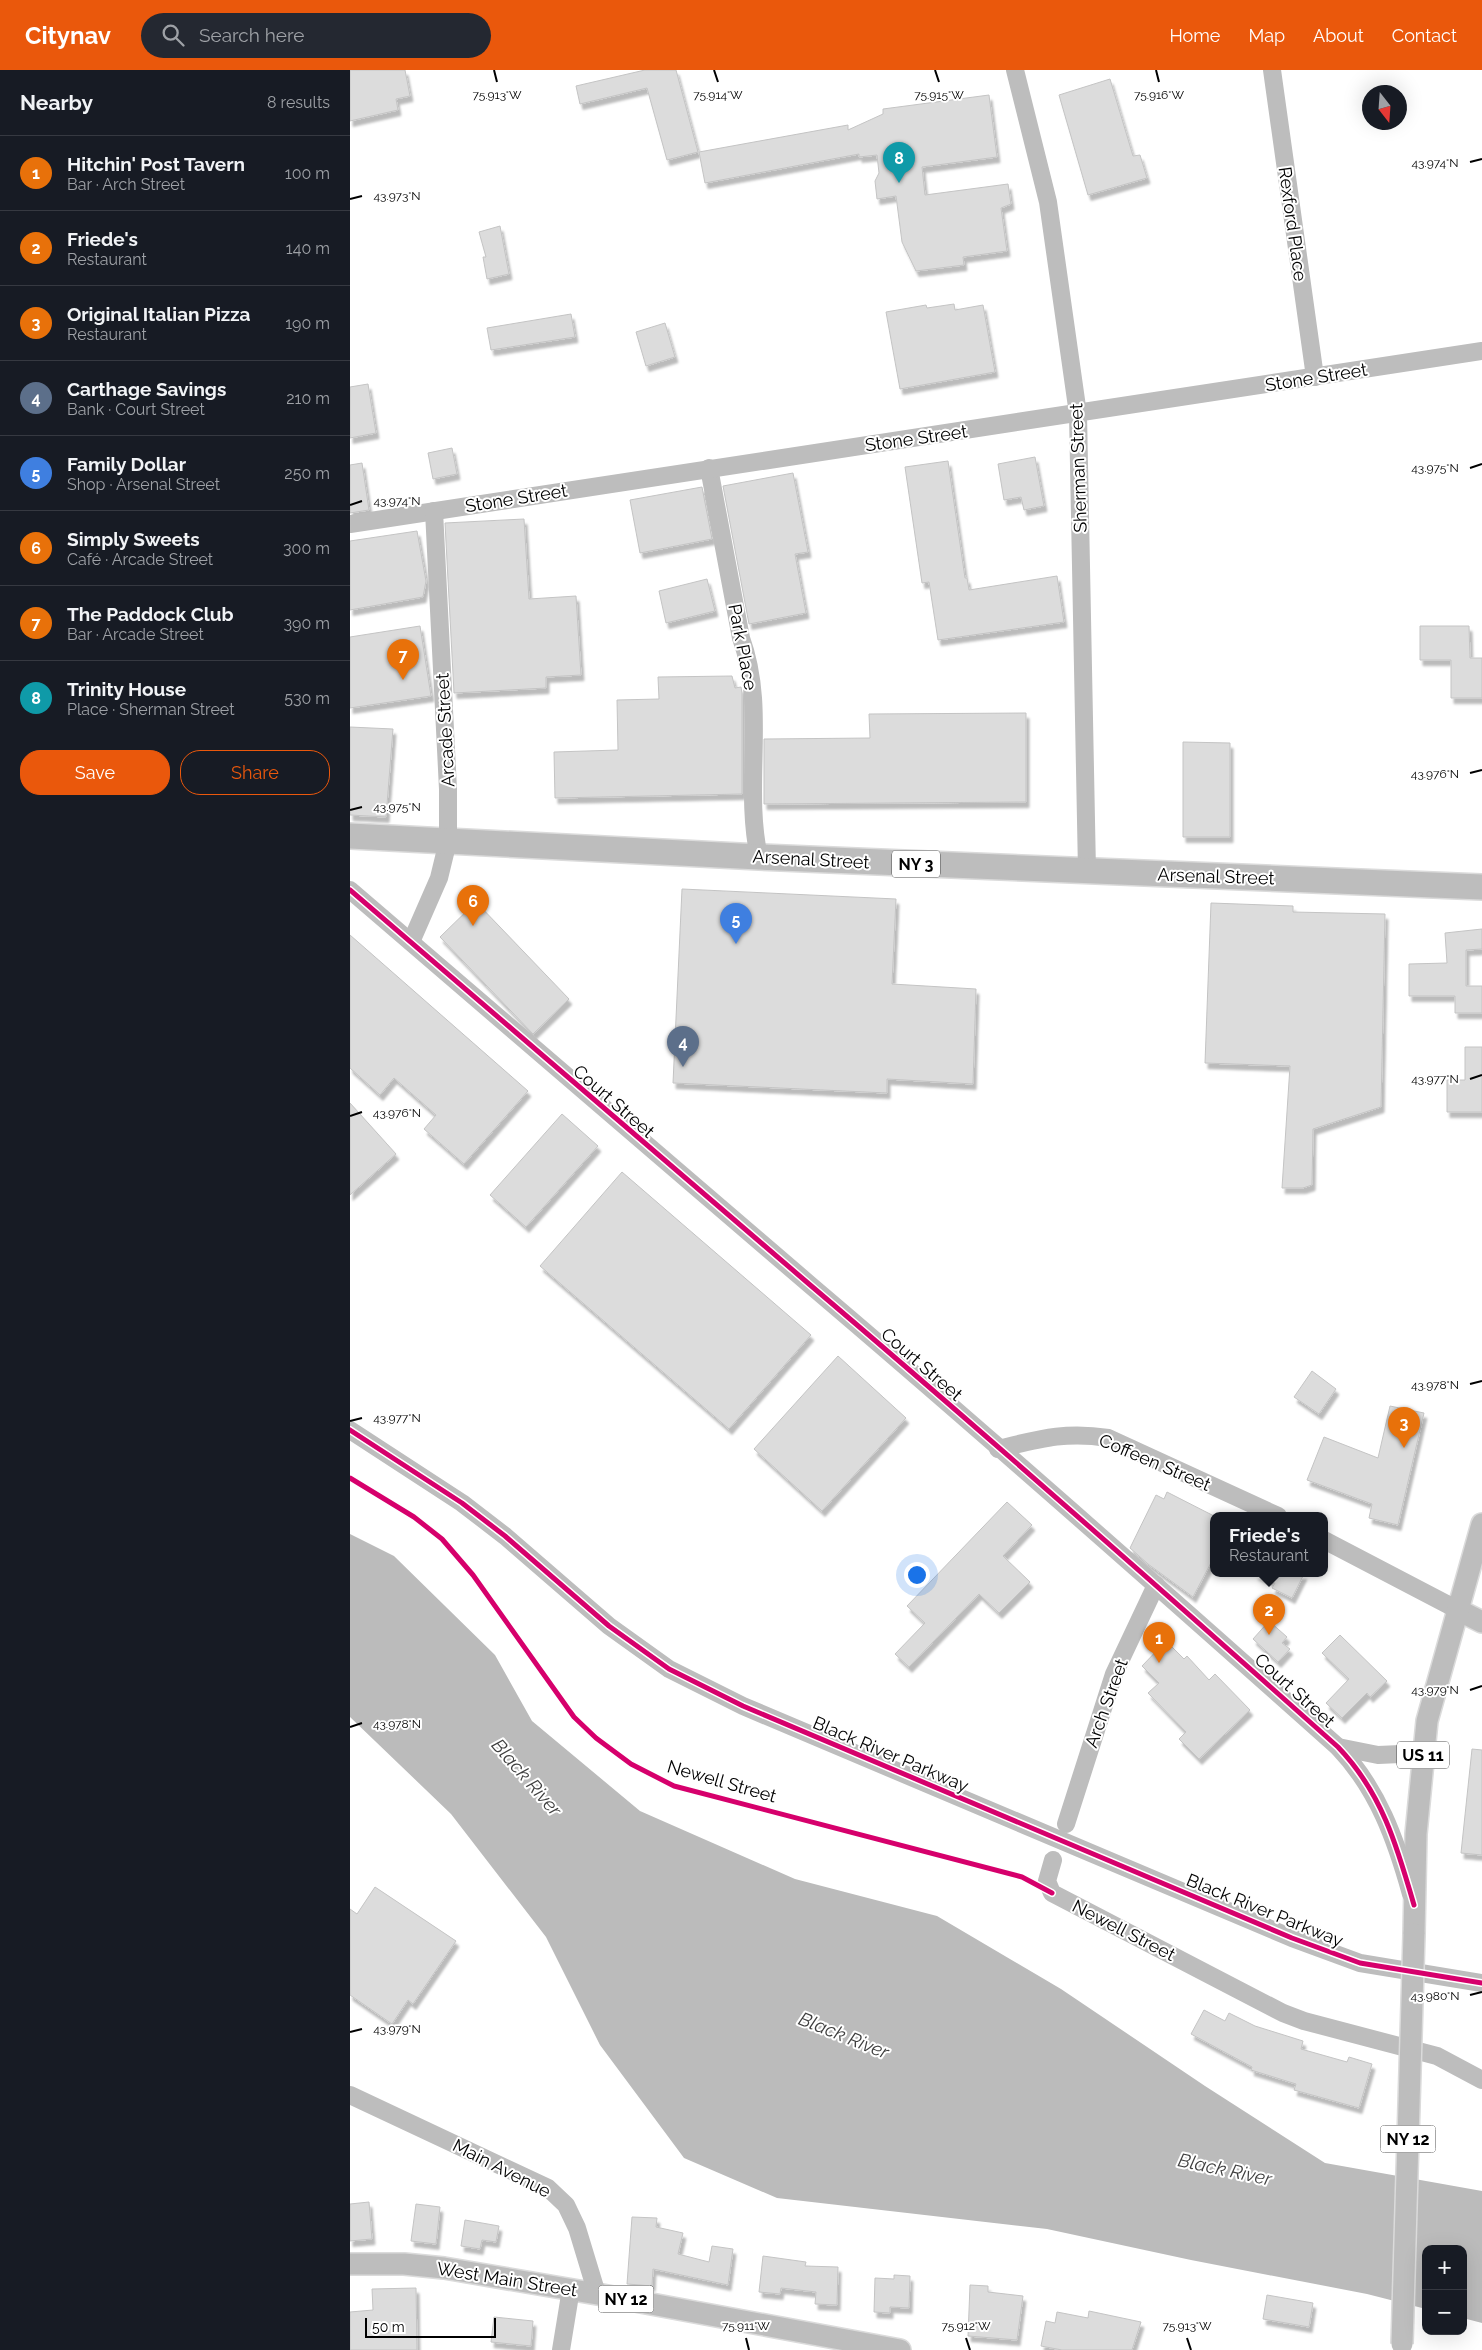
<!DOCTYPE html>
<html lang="en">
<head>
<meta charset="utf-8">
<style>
	:root { --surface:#171b24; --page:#242831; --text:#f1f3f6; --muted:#9ea1a6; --line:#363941; --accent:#ea580c }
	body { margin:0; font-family:Raleway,sans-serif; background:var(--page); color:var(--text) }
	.controls { position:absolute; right:15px; bottom:15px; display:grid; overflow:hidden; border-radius:10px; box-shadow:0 5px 20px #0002 }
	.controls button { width:45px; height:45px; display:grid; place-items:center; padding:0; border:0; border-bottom:1px solid var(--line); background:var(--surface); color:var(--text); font:25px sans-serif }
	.compass { position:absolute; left:1012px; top:15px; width:45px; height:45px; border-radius:50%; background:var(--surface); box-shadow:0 5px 20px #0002; rotate:163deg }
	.scale { position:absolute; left:15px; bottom:12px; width:131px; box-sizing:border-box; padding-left:5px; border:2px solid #000; border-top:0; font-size:14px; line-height:18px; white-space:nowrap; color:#000; -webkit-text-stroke:4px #fff; paint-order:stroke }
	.you { position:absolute; left:566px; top:1504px; width:18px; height:18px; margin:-12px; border:4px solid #fff; border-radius:50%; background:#1a73e8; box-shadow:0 0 0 8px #1a73e833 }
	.badge { display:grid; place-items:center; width:32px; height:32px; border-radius:50%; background:var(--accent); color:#fff; font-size:16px; font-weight:700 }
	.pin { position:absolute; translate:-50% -41px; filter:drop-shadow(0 1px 2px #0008) }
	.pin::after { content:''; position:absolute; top:26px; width:18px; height:15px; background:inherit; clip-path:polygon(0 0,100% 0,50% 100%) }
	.popup { position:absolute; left:860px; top:1442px; width:118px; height:65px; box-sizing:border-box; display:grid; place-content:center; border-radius:10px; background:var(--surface); filter:drop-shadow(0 1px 4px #0005); font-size:16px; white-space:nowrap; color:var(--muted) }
	.popup b { font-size:19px; color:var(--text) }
	.popup::after { content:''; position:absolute; left:50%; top:100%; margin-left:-10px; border:10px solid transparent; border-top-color:var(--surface) }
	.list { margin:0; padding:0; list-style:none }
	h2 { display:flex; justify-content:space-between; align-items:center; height:65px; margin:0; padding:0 20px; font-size:21px }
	h2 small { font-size:16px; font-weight:400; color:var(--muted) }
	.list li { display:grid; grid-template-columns:32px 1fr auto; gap:15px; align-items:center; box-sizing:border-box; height:75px; padding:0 20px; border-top:1px solid var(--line) }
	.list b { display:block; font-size:19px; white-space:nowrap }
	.list p { margin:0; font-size:16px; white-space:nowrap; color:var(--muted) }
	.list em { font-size:16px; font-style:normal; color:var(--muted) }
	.actions { display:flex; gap:10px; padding:15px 20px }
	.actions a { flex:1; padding:11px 0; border:1px solid var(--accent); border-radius:20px; text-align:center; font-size:18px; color:var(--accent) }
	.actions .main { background:var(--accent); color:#fff }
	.icon { flex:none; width:28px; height:28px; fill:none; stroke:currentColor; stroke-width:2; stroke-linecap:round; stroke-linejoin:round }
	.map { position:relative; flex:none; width:1132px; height:2280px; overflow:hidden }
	header { display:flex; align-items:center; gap:30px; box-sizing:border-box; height:70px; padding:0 25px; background:var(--accent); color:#fff }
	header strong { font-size:24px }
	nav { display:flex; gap:28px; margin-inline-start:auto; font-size:18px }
	.search { width:350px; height:45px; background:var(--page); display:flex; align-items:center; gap:12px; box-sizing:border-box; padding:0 18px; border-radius:28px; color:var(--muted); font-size:19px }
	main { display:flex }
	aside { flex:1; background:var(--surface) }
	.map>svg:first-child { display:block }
	.water { fill:#bbb }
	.building { fill:#dcdcdc; stroke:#c4c4c4; filter:url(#shadow) }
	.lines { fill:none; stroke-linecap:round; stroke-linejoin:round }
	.major-casing { stroke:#dbdbdb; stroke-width:24 }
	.highway-casing { stroke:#dbdbdb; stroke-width:28 }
	.minor { stroke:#bdbdbd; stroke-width:18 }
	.major { stroke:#bdbdbd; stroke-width:21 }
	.highway { stroke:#bdbdbd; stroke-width:25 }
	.major-bridge-casing { stroke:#dbdbdb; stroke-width:24; stroke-linecap:butt }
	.major-bridge { stroke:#bdbdbd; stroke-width:21 }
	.cycleway-casing { stroke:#fff; stroke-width:8 }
	.cycleway { stroke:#d6006c; stroke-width:5 }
	.ticks { fill:none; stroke:#000; stroke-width:2 }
	.labels { text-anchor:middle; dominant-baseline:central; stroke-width:4; stroke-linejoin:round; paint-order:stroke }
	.shield { fill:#fff; stroke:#4c4c4c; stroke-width:1 }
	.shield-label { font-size:16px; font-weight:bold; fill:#000 }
	.street-label { font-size:18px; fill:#000; stroke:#fff }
	.water-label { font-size:19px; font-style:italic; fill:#3f3f3f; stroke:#fff }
	.ticks-label { font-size:12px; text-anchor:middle; fill:#000; stroke:#fff; stroke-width:4; stroke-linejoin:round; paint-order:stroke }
</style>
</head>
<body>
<header>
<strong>Citynav</strong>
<div class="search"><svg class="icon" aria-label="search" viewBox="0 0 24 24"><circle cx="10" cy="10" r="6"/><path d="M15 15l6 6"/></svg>Search here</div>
<nav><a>Home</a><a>Map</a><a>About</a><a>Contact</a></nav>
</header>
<main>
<aside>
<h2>Nearby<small>8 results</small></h2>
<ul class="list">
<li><span class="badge" style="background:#e8710a">1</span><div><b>Hitchin' Post Tavern</b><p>Bar · Arch Street</p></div><em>100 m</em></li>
<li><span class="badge" style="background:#e8710a">2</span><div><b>Friede's</b><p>Restaurant</p></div><em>140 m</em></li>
<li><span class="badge" style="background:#e8710a">3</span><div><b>Original Italian Pizza</b><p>Restaurant</p></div><em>190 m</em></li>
<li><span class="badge" style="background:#5c6f8a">4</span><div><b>Carthage Savings</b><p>Bank · Court Street</p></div><em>210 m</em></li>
<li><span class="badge" style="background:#3f7fe0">5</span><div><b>Family Dollar</b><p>Shop · Arsenal Street</p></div><em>250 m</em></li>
<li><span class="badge" style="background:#e8710a">6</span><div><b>Simply Sweets</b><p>Café · Arcade Street</p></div><em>300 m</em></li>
<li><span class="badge" style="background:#e8710a">7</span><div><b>The Paddock Club</b><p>Bar · Arcade Street</p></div><em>390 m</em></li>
<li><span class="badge" style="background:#0f9aa8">8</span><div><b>Trinity House</b><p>Place · Sherman Street</p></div><em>530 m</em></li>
</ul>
<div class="actions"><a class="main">Save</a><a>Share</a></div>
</aside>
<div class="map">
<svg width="1132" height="2280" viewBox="0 0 1132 2280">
	<defs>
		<filter id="shadow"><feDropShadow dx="3" dy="5.5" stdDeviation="1" flood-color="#0004"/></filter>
	</defs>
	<rect width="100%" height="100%" fill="#fff"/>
	<!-- water -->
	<polygon class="water" points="0,1464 44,1486 145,1585 182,1651 290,1741 445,1809 587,1846 711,1919 855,2016 975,2093 1132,2121 1132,2253 1113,2248 1113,2179 1076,2179 1076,2239 1017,2224 841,2190 697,2159 427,2128 334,2088 250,1975 196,1867 101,1744 0,1647"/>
	<!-- building -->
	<g class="building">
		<polygon points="0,0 55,0 60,26 46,29 48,40 0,51"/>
		<polygon points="295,0 326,0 348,82 317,90 297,18 230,34 226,16"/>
		<polygon points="760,9 783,86 790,85 797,108 738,125 709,25"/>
		<polygon points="639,25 647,87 572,97 575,125 658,114 661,134 651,138 657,181 613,187 614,195 566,201 552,172 546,126 527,129 525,111 529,103 527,85 509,87 509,84 355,113 349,82 498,55 498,60 533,44 533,39"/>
		<polygon points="150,156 159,204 137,209 133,187 136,187 129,162"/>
		<polygon points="604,234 605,240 633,235 645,302 550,319 536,242 576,235 577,238"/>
		<polygon points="221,244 225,267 141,280 137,258"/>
		<polygon points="315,253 325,287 296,296 286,262"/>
		<polygon points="18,314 26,363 0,368 0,317"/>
		<polygon points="102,378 107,404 83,409 78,383"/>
		<polygon points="685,387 694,436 674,440 671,427 654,430 648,394"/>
		<polygon points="598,391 615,508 617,508 619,520 707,506 714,552 588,570 579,512 572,513 555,397"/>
		<polygon points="12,393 19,440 0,443 0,395"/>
		<polygon points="443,403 458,482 445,484 456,543 399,554 373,416"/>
		<polygon points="352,417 362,469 290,483 280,430"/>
		<polygon points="174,449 179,529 226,526 231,605 196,607 196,618 104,623 95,453"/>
		<polygon points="67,461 76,511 73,527 0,540 0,471"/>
		<polygon points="357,509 365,541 316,553 309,521"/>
		<polygon points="70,556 81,626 0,638 0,567"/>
		<polygon points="1070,556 1119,556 1120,588 1132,588 1132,628 1101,628 1101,590 1070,590"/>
		<polygon points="382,606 385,618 391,617 392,623 392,724 205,728 204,682 268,680 267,630 309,629 308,607"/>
		<polygon points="676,643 676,732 414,734 414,669 520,668 519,644"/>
		<polygon points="0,657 43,659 36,747 0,745"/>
		<polygon points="833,672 880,673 880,767 833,767"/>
		<polygon points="332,819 546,829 542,914 626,919 623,1014 537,1009 537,1023 323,1013"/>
		<polygon points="126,832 219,929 183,964 90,867"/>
		<polygon points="861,833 943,836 943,842 1035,844 1031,1037 963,1059 962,1115 953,1118 932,1118 940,996 855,993"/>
		<polygon points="1132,859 1132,879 1116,880 1116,916 1132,916 1132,943 1105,943 1105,926 1059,926 1059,894 1097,893 1095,863"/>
		<polygon points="0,865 178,1021 114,1094 74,1059 86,1045 44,1008 30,1025 0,998"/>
		<polygon points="1115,977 1132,977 1132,1042 1097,1042 1097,1010 1115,1010"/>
		<polygon points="0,1033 46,1084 0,1125"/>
		<polygon points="212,1044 248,1076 176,1157 140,1125"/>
		<polygon points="272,1102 461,1265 379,1359 190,1196"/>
		<polygon points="488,1286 556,1348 472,1441 404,1379"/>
		<polygon points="962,1301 986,1319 969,1344 944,1327"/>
		<polygon points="1040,1336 1074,1343 1048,1455 1019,1448 1022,1434 957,1410 974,1367 1028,1388"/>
		<polygon points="817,1422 864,1446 864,1487 843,1527 798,1494 780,1478 806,1425 814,1429"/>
		<polygon points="657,1432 682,1455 653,1486 680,1512 649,1543 629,1524 559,1597 545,1584 575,1553 557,1536"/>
		<polygon points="905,1504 954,1504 942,1528 922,1518 925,1513"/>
		<polygon points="919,1551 937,1567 932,1573 940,1579 928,1592 903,1569"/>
		<polygon points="990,1565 1037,1611 1020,1627 1017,1623 992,1648 976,1633 999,1609 972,1583"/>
		<polygon points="816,1571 834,1589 837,1586 859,1610 865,1604 900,1640 849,1689 829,1669 836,1662 798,1623 809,1613 792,1596"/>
		<polygon points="1122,1679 1132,1680 1132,1785 1111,1783"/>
		<polygon points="25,1817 106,1871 63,1934 58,1930 42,1954 0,1925 0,1839 7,1844"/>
		<polygon points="854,1940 875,1951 879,1943 905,1956 953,1971 951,1979 997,1992 999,1987 1022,1994 1009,2038 944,2020 946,2014 901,2000 902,1997 841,1964"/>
		<polygon points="19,2132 22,2169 0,2171 0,2134"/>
		<polygon points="66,2134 90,2137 86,2174 61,2171"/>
		<polygon points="282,2147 307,2148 306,2157 333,2163 328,2184 359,2192 362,2176 383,2179 378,2215 303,2199 302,2216 277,2214"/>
		<polygon points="115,2150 149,2156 146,2172 132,2170 130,2179 111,2176"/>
		<polygon points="413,2186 456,2192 455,2196 488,2197 487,2235 465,2234 466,2222 431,2218 430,2224 409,2222"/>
		<polygon points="544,2205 560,2206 559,2238 540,2237 540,2243 524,2242 525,2208 544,2209"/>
		<polygon points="620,2215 638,2216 638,2222 673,2226 667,2270 618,2266"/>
		<polygon points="66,2218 67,2280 0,2280 0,2242 23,2240 22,2219"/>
		<polygon points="917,2225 963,2233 959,2257 913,2249"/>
		<polygon points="739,2241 791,2252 782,2280 712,2280 691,2276 696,2251 705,2253 707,2242 738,2248"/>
		<polygon points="144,2247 183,2251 181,2276 141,2272"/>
	</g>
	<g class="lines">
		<defs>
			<g id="major">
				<polyline points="1108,1540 1132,1552"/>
				<polyline points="1064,1864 1066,1764 1077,1651 1132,1454"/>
				<polyline points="0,2194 54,2194 94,2198 247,2224 550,2280"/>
			</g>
			<polyline id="highway" points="0,766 409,787 1132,817"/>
		</defs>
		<!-- major casing -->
		<use href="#major" class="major-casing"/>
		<!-- highway casing -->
		<use href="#highway" class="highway-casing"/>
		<!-- minor -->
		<g class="minor">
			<polyline points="665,0 698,132 728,344 737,801"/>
			<polyline points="922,0 965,307"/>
			<path d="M359,398L391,568C417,639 393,715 409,787"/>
			<polyline points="0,454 1132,281"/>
			<path d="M0,820C152,952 305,1083 459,1214C638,1366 813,1521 988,1677C1028,1719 1046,1770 1061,1824"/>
			<polyline points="61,872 89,808 98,771 98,719 84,441"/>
			<polyline points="0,1360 112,1433 155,1466 259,1556 319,1599 393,1636 942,1868 1010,1893 1132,1913"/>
			<path d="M648,1379C689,1369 716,1361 758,1368L928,1446"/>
			<polyline points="974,1470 1108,1540"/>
			<polyline points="988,1677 1028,1685 1073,1683"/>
			<polyline points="716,1754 764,1604 806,1515"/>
			<polyline points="703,1790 697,1811 702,1823 933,1943 954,1951 1087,1986 1132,2010"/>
			<polyline points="0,2025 198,2118 216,2135 227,2158 247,2224"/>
			<polyline points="211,2280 221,2219"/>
		</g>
		<!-- major -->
		<use href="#major" class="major"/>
		<!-- highway -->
		<use href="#highway" class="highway"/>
		<defs>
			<polyline id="major-bridge" points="1052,2274 1064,1864"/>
		</defs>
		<!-- major-bridge casing -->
		<use href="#major-bridge" class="major-bridge-casing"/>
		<!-- major-bridge -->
		<use href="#major-bridge" class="major-bridge"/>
		<defs>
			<g id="cycleway">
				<path d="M0,820C152,952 305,1083 459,1214C638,1366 813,1521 988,1677C1032,1723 1047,1776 1064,1835"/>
				<polyline points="0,1360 112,1433 155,1466 259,1556 319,1599 393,1636 942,1868 1010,1893 1132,1913"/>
				<polyline points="0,1408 64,1447 92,1469 123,1505 224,1647 246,1668 281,1694 324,1716 672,1807 702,1823"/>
			</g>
		</defs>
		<!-- cycleway casing -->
		<use href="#cycleway" class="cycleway-casing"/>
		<!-- cycleway -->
		<use href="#cycleway" class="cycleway"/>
	</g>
	<!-- ticks -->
	<path class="ticks" d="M144,0L147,12M364,0L368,12M585,0L589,12M806,0L809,12M1120,92L1132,89M0,129L12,126M1120,398L1132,394M0,435L12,431M1120,703L1132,700M0,740L12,737M1120,1009L1132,1005M0,1046L12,1042M1120,1314L1132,1311M0,1351L12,1348M1120,1620L1132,1616M0,1657L12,1653M1120,1925L1132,1922M0,1962L12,1959M396,2268L399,2280M616,2268L620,2280M837,2268L841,2280"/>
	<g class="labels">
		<!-- shield labels -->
		<g class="shield">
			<rect x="542" y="780.5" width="48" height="27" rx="4"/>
			<rect x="1047" y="1671.5" width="52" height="27" rx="4"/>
			<rect x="1030.5" y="2055.5" width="55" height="27" rx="4"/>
			<rect x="248.5" y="2215.5" width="55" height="27" rx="4"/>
		</g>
		<g class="shield-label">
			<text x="566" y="794">NY 3</text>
			<text x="1073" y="1685">US 11</text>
			<text x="1058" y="2069">NY 12</text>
			<text x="276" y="2229">NY 12</text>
		</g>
		<!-- street labels -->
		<g class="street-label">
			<text transform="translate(943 154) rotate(82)">Rexford Place</text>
			<text transform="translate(966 307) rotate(-9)">Stone Street</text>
			<text transform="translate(566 368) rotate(-8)">Stone Street</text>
			<text transform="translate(728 398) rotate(-92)">Sherman Street</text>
			<text transform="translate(166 428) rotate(-9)">Stone Street</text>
			<text transform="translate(393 577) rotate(79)">Park Place</text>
			<text transform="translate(95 660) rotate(-93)">Arcade Street</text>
			<text transform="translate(461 789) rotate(3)">Arsenal Street</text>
			<text transform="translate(866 806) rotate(2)">Arsenal Street</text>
			<text transform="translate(264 1031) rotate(41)">Court Street</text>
			<text transform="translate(572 1294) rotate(41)">Court Street</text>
			<text transform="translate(805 1392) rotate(23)">Coffeen Street</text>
			<text transform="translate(945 1620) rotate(42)">Court Street</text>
			<text transform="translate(756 1633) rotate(-70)">Arch Street</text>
			<text transform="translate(541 1684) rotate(23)">Black River Parkway</text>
			<text transform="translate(372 1711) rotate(16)">Newell Street</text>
			<text transform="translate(915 1840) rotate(22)">Black River Parkway</text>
			<text transform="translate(774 1860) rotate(27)">Newell Street</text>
			<text transform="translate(152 2098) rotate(27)">Main Avenue</text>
			<text transform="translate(157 2209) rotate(9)">West Main Street</text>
		</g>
		<!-- water labels -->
		<g class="water-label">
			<text transform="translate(177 1707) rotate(49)">Black River</text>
			<text transform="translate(494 1965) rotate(22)">Black River</text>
			<text transform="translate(875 2099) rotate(12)">Black River</text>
		</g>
	</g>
	<g class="ticks-label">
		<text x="147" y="29">75.913°W</text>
		<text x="368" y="29">75.914°W</text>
		<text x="589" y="29">75.915°W</text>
		<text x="809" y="29">75.916°W</text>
		<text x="1085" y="97">43.974°N</text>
		<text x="47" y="130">43.973°N</text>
		<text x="1085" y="402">43.975°N</text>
		<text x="47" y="435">43.974°N</text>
		<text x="1085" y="708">43.976°N</text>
		<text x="47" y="741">43.975°N</text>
		<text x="1085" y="1013">43.977°N</text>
		<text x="47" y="1047">43.976°N</text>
		<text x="1085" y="1319">43.978°N</text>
		<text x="47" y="1352">43.977°N</text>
		<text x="1085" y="1624">43.979°N</text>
		<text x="47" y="1658">43.978°N</text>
		<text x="1085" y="1930">43.980°N</text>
		<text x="47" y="1963">43.979°N</text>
		<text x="396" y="2260">75.911°W</text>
		<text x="616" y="2260">75.912°W</text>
		<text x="837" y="2260">75.913°W</text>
	</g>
</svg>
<div class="controls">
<button>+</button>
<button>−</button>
</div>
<svg class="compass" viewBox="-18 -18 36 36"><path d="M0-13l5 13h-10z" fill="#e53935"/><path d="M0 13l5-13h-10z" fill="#9ea1a6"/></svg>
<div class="scale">50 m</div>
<div class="you"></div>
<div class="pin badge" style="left:809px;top:1593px;background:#e8710a">1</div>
<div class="pin badge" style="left:919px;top:1565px;background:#e8710a">2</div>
<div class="popup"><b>Friede's</b>Restaurant</div>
<div class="pin badge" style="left:1054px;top:1378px;background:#e8710a">3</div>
<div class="pin badge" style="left:333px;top:997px;background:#5c6f8a">4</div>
<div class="pin badge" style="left:386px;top:874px;background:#3f7fe0">5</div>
<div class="pin badge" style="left:123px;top:856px;background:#e8710a">6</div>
<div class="pin badge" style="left:53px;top:610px;background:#e8710a">7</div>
<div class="pin badge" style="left:549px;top:113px;background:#0f9aa8">8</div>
</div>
</main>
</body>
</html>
